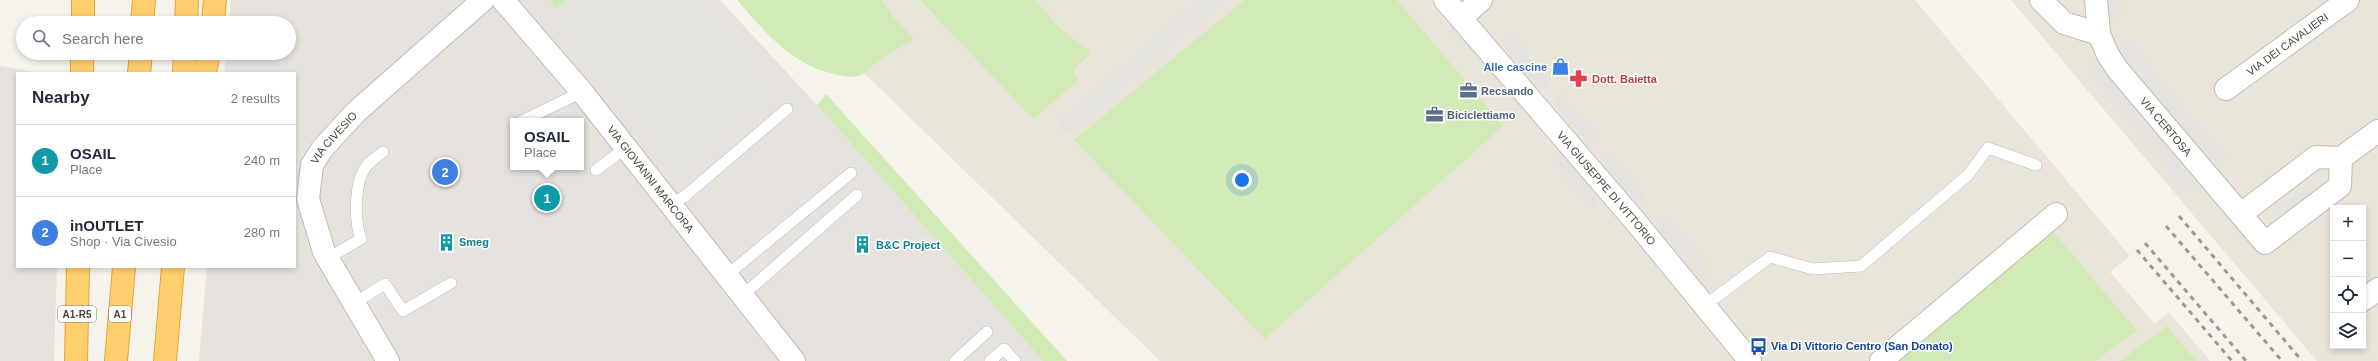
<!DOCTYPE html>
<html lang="en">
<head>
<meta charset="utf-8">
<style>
	:root { --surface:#fff; --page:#f6f6f7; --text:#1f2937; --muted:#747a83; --line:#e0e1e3; --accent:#0f766e }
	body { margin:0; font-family:Helvetica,sans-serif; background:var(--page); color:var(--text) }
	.controls { position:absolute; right:12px; bottom:12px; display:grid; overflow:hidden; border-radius:0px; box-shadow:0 2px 6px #0003 }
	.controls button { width:36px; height:36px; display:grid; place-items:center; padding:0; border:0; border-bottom:1px solid var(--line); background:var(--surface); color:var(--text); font:20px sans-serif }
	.you { position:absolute; left:1242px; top:180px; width:14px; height:14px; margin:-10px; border:3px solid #fff; border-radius:50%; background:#1a73e8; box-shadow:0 0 0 6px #1a73e833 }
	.badge { display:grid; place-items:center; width:26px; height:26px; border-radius:50%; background:var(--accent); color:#fff; font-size:13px; font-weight:700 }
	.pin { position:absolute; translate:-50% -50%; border:2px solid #fff; box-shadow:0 1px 4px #0006 }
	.popup { position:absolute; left:510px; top:118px; width:74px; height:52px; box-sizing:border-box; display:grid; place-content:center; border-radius:0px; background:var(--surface); filter:drop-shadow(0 1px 3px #0005); font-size:13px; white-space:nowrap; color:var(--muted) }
	.popup b { font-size:15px; color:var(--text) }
	.popup::after { content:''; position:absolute; left:50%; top:100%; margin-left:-8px; border:8px solid transparent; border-top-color:var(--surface) }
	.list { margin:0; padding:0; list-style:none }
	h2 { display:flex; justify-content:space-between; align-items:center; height:52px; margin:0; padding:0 16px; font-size:17px }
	h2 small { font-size:13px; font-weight:400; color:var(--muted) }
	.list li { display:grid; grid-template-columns:26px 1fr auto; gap:12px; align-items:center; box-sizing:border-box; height:72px; padding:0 16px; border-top:1px solid var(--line) }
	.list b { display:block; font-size:15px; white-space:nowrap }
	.list p { margin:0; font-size:13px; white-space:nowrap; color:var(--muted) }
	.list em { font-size:13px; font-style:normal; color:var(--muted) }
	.icon { flex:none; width:22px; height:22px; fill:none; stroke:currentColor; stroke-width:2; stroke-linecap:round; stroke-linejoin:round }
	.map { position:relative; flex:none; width:2378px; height:361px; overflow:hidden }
	.search { position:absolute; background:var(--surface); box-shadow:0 2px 6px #0003; left:16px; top:16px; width:280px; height:44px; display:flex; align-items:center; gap:10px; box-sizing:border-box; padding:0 14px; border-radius:22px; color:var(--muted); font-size:15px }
	.panel { position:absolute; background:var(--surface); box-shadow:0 2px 6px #0003; left:16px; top:72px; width:280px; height:196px; border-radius:0px }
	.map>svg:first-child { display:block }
	.residential { fill:#eae5da; fill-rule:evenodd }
	.industrial { fill:#e6e2dd; fill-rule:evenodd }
	.green { fill:#d2eab5 }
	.parking { fill:#e5e3e0 }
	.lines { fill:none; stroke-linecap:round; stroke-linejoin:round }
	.service-casing { stroke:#c2bbae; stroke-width:12 }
	.minor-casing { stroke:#c2bbae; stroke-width:24 }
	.tertiary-casing { stroke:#c2bbae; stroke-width:24 }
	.motorway-casing { stroke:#e0a43c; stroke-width:24 }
	.service { stroke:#fff; stroke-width:11 }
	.minor { stroke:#fff; stroke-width:22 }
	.tertiary { stroke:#fff; stroke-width:22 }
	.motorway { stroke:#ffcf6e; stroke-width:22 }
	.rail { stroke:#9a9a9a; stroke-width:3; stroke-dasharray:5 5; stroke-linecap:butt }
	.labels { text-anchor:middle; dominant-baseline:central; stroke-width:3; stroke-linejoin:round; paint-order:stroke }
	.shield { fill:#fff; stroke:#817c74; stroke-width:1 }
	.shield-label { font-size:10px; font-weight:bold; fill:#4b4439 }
	.street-label { font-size:11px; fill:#4b4439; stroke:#fff }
	.shop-label { font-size:11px; font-weight:bold; fill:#366cbe; stroke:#fff; text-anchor:end }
	.health-label { font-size:11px; font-weight:bold; fill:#be3a42; stroke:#fff; text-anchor:start }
	.service-label { font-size:11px; font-weight:bold; fill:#4e5e75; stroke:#fff; text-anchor:start }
	.culture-label { font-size:11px; font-weight:bold; fill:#0d838f; stroke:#fff; text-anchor:start }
	.transit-label { font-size:11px; font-weight:bold; fill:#164399; stroke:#fff; text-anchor:start }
</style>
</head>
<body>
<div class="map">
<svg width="2378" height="361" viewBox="0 0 2378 361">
	<rect width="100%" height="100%" fill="#f6f3ec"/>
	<!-- residential -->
	<g class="residential">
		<polygon points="789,0 1457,0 1465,9 1475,0 1915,0 2130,256 2110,272 2155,324 2169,312 2210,361 1160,361"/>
		<path d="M2011,0H2378V361H2317ZM2333,208H2363V346H2333Z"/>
	</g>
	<!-- industrial -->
	<g class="industrial">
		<path d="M231,0H720L817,105L1043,361H199L207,267H295V73H224L226,53H289V23H229ZM513,121H581V167H513Z"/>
		<polygon points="0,66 40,73 17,73 17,267 57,267 54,361 0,361"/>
	</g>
	<!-- green -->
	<g class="green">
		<polygon points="549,0 567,0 556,9"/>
		<path d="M737,0H882L895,19L914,39C902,47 888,53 877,62C871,66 866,74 858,76C851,78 841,76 834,74C791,64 765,32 737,0Z"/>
		<polygon points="920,0 1035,0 1060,28 1091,53 1073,70 1078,81 1033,119"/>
		<polygon points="1244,0 1397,0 1503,126 1265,339 1074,140"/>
		<polygon points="826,94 1067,361 1043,361 817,105"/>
		<polygon points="2051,229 2137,331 2095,361 1892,361"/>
		<polygon points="2167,326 2196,361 2120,361"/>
	</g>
	<!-- parking -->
	<g class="parking">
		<polygon points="585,0 699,0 779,92 680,175 599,81 556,24"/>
		<polygon points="1200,0 1223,0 1067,134 1057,124"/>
		<polygon points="2107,0 2120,0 2122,16 2110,17"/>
		<polygon points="1453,20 1525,109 1523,113 1448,25"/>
		<polygon points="1511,33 1550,82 1543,91 1500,43"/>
		<polygon points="2128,42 2203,133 2193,141 2117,52"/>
		<polygon points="2096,61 2196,183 2186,191 2088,69"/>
		<polygon points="1561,94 1595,135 1589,144 1554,102"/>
		<polygon points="2208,135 2226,155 2215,163 2198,144"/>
		<polygon points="1558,148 1597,198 1594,209 1552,161"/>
		<polygon points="1608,152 1644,195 1638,208 1599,162"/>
		<polygon points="2312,183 2318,192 2277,222 2271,213"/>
		<polygon points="2229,204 2265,248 2256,254 2220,212"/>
		<polygon points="1665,215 1707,265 1703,280 1657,229"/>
	</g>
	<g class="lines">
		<defs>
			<g id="service">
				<polyline points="522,121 582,92"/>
				<polyline points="596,170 627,147"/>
				<polyline points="672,204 685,196 787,109"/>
				<path d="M328,258L361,239C354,220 354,180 368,164C372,160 378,156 383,152"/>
				<polyline points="727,275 851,173"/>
				<polyline points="743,295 857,195"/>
				<polyline points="353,304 385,284 403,311 451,283"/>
				<polyline points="1704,306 1770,257 1813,269 1861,266 1968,175 1988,148 2036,165"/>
				<polyline points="955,361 987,332"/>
				<polyline points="990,361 1004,349 1015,361"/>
			</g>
			<g id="minor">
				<path id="s1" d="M503,0L582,92L794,361"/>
				<path id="s2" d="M1445,0L1635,221L1750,361"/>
				<polyline points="2041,0 2064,23 2099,34 2096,0"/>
				<polyline points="1461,18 1481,0"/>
				<path id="s3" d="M2099,34L2108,55L2118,70L2265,243L2340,186L2341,158L2316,157L2241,214"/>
				<path id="s4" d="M2226,89L2348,0"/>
				<polyline points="2341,158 2378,131"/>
				<polyline points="2363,300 2378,289"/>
				<polyline points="1881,361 2056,214"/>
			</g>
			<g id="tertiary">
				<path id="s5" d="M388,361L324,252L308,199L312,165L322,149L356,112L483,0"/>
			</g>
			<g id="motorway">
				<polyline points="83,23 83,0"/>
				<polyline points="142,23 144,0"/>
				<polyline points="186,23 187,0"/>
				<polyline points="213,23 215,0"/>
				<polyline points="82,73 82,53"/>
				<polyline points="139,73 141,53"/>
				<polyline points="184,73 185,53"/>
				<polyline points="205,73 209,53"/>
				<polyline points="76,361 78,267"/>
				<polyline points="116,361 124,267"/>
				<polyline points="165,361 173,267"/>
			</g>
		</defs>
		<!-- service casing -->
		<use href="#service" class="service-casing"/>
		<!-- minor casing -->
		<use href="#minor" class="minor-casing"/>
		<!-- tertiary casing -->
		<use href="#tertiary" class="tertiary-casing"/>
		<!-- motorway casing -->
		<use href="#motorway" class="motorway-casing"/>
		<!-- service -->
		<use href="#service" class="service"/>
		<!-- minor -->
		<use href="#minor" class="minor"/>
		<!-- tertiary -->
		<use href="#tertiary" class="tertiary"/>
		<!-- motorway -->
		<use href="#motorway" class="motorway"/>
		<!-- rail -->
		<g class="rail">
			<polyline points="2179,216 2302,361"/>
			<polyline points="2166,226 2282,361"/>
			<polyline points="2145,243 2246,361"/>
			<polyline points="2137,250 2232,361"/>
		</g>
	</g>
	<!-- icons -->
	<defs>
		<symbol id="shop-bare" viewBox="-9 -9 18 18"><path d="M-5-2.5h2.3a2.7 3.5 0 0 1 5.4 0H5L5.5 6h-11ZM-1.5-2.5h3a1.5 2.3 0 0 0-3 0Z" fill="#3f7fe0" stroke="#fff" stroke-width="2.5" paint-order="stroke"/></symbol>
		<symbol id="pharmacy-bare" viewBox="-9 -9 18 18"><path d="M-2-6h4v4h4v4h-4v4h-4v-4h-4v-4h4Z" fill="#e0444e" stroke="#fff" stroke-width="2.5" paint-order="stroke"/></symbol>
		<symbol id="office-bare" viewBox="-9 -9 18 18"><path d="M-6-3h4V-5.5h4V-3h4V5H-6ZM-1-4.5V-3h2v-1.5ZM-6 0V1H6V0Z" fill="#5c6f8a" stroke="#fff" stroke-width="2.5" paint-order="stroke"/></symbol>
		<symbol id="building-bare" viewBox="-9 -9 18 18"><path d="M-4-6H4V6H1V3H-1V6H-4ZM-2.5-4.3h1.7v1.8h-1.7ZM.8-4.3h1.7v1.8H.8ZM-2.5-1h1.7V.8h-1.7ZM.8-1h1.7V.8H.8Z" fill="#0f9aa8" stroke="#fff" stroke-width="2.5" paint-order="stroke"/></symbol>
		<symbol id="bus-bare" viewBox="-9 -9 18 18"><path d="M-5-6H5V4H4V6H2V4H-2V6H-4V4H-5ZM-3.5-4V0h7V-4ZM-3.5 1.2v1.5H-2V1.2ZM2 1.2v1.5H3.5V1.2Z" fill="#1a4fb4" stroke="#fff" stroke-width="2.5" paint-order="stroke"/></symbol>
	</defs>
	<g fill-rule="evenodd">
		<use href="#shop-bare" x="1548" y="54" width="25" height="25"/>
		<use href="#pharmacy-bare" x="1566" y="66" width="25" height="25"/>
		<use href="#office-bare" x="1456" y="78" width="25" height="25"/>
		<use href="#office-bare" x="1422" y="102" width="25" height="25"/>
		<use href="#building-bare" x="434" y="230" width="25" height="25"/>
		<use href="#building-bare" x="850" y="232" width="25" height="25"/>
		<use href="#bus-bare" x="1746" y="334" width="25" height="25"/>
	</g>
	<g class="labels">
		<!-- shield labels -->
		<g class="shield">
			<rect x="58" y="306" width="38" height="16" rx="3"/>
			<rect x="109" y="306" width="22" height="16" rx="3"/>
		</g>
		<g class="shield-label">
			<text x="77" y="314">A1-R5</text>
			<text x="120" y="314">A1</text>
		</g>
		<!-- street labels -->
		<g class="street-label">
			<text stroke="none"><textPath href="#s4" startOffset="76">VIA DEI CAVALIERI</textPath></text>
			<text stroke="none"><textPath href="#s3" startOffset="115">VIA CERTOSA</textPath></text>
			<text stroke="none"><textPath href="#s5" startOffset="251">VIA CIVESIO</textPath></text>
			<text stroke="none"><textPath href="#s1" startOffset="232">VIA GIOVANNI MARCORA</textPath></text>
			<text stroke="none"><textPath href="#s2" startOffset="248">VIA GIUSEPPE DI VITTORIO</textPath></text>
		</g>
		<!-- shop labels -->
		<g class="shop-label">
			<text x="1547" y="67">Alle cascine</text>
		</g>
		<!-- health labels -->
		<g class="health-label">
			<text x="1592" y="79">Dott. Baietta</text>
		</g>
		<!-- service labels -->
		<g class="service-label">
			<text x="1481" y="91">Recsando</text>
			<text x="1447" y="115">Biciclettiamo</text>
		</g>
		<!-- culture labels -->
		<g class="culture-label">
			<text x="459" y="242">Smeg</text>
			<text x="876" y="245">B&amp;C Project</text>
		</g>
		<!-- transit labels -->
		<g class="transit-label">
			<text x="1771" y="346">Via Di Vittorio Centro (San Donato)</text>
		</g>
	</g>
</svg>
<div class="controls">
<button>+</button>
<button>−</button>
<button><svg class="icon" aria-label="locate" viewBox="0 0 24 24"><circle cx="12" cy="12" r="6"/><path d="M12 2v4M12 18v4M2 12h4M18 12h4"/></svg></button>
<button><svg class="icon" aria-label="layers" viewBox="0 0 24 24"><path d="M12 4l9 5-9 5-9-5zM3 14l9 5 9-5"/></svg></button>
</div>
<div class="you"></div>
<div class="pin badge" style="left:547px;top:198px;background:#0f9aa8">1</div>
<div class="popup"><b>OSAIL</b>Place</div>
<div class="pin badge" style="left:445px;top:172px;background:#3f7fe0">2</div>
<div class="search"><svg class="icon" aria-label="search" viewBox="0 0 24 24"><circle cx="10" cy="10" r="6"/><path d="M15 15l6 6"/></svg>Search here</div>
<section class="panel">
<h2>Nearby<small>2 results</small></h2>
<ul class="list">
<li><span class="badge" style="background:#0f9aa8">1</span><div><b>OSAIL</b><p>Place</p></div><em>240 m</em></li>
<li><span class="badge" style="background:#3f7fe0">2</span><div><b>inOUTLET</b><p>Shop · Via Civesio</p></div><em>280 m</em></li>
</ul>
</section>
</div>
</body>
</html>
